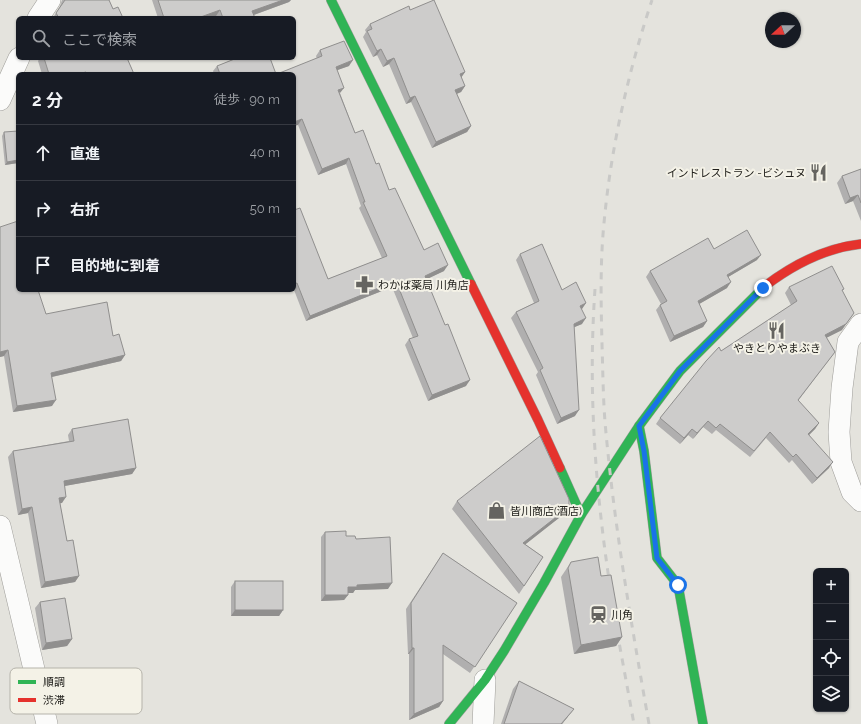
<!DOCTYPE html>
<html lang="ja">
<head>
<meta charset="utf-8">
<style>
	:root { --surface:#171b24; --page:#20242c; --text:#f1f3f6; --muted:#9ea1a6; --line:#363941 }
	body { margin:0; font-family:Raleway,"Noto Sans JP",sans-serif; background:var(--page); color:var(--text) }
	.controls { position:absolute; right:12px; bottom:12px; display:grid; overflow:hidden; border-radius:6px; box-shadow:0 1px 3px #0004 }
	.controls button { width:36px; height:36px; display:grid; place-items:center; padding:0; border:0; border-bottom:1px solid var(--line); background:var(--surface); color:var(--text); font:20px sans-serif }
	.compass { position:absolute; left:765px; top:12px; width:36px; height:36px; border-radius:50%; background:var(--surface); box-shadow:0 1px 3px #0004; rotate:249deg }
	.stop { position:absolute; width:12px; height:12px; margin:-9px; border:3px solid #1a73e8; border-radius:50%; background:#fff }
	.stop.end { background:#1a73e8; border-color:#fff; box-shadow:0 1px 4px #0008 }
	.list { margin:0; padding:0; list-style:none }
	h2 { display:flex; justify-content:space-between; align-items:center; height:52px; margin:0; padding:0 16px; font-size:17px }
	h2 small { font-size:13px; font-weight:400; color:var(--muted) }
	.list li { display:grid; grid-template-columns:26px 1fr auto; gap:12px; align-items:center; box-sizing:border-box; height:56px; padding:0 16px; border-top:1px solid var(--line) }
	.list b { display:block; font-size:15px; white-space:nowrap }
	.list em { font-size:13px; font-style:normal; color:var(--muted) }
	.icon { flex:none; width:22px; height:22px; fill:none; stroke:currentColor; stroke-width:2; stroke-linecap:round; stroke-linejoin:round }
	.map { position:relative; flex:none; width:861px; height:724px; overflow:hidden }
	.search { position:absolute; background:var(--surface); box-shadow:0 1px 3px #0004; left:16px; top:16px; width:280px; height:44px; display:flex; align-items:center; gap:10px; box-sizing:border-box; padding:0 14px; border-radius:6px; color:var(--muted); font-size:15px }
	.panel { position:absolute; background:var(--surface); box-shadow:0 1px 3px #0004; left:16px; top:72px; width:280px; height:220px; border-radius:6px }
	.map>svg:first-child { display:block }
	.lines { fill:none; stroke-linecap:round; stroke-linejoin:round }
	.street-casing { stroke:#9e9d99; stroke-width:22 }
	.fast-casing { stroke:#9e9d99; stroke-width:10 }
	.jam-casing { stroke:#9e9d99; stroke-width:10 }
	.street { stroke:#fbfbfa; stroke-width:21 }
	.fast { stroke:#30b455; stroke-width:9 }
	.jam { stroke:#e5322d; stroke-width:9 }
	.rail { stroke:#c9c9c7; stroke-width:3; stroke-dasharray:7 7; stroke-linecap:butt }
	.wall { fill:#b0afaf }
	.shaded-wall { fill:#908f8e }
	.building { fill:#cdcccb; stroke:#908f8e }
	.route { stroke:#1a73e8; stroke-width:5 }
	.labels { text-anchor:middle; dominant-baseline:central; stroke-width:4; stroke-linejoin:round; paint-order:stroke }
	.poi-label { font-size:11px; fill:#21201c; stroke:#f4f2e7; text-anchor:start }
	.key { fill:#f4f2e7; stroke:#b5b3aa; stroke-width:1 }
	.key-label { font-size:11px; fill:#21201c }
</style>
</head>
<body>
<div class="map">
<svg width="861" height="724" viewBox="0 0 861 724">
	<rect width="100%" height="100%" fill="#e4e3dd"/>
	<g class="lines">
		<defs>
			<g id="street">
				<polyline points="38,18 50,0"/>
				<polyline points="0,100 19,58"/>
				<polyline points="861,324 848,342 842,388 839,432 841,462 852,492 861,501"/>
				<polyline points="0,526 47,724"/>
				<polyline points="483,724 485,680"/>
			</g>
			<g id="fast">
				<polyline points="331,0 471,284"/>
				<polyline points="639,426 644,451 657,558 678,585 703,724"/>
				<polyline points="560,468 581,515"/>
				<polyline points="449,724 485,680 504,651 544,583 581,515 639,426 680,371 765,286"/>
			</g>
			<g id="jam">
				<polyline points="471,284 538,420 560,468"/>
				<path d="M765,286C794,264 825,248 861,244"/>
			</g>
		</defs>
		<!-- street casing -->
		<use href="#street" class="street-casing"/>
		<!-- fast casing -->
		<use href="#fast" class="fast-casing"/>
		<!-- jam casing -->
		<use href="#jam" class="jam-casing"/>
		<!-- street -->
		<use href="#street" class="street"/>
		<!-- fast -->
		<use href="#fast" class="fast"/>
		<!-- jam -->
		<use href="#jam" class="jam"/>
		<!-- rail -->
		<g class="rail">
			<path d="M595,289C588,389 595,487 610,586"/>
			<polyline points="617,631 634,724"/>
			<path d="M649,724C632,627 615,531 606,433C603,403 603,374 602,344C601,304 600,263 604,223C611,147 628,73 652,0"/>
		</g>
	</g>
	<!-- wall -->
	<g class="wall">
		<polygon points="62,0 109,0 113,9 123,18 53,18 60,6"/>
		<polygon points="152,0 291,0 289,2 254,15 255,18 217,18 216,16 210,18 158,18"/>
		<polygon points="410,10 465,72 461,77 465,86 461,92 457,94 471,126 467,132 432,148 411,102 406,104 389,64 383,67 377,55 373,57 363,37 366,32 365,30 370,24"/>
		<polygon points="320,50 349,66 337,70 340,93 355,133 376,164 389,190 424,250 444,271 426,279 466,386 428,401 405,345 409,339 413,338 392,287 306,321 294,290 294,210 328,279 382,258 359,208 361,206 346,164 318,175 298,125 317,59 316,56"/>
		<polygon points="40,58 127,58 134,74 42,74 38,61"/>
		<polygon points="231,58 270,58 276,74 214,74 213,71 217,66 232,60"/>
		<polygon points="4,132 18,163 5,165 2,136"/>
		<polygon points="861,169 861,221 853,201 845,204 837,183 842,176"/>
		<polygon points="0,227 18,290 46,314 113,336 125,355 121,361 52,377 52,406 13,412 4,356 0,357"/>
		<polygon points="714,249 757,260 728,277 727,288 699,304 707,321 703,327 670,342 656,310 660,305 661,304 646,277 650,271"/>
		<polygon points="520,254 562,290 586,303 581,309 582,324 574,327 575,416 557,424 536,375 538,372 511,318 516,312 534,303 516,260"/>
		<polygon points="789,287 844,289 842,291 842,330 826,338 835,352 798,401 819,423 815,429 809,435 829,468 812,484 792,460 789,463 766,438 750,457 716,430 712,434 703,427 693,439 688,435 680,444 656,424 660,418 721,351 791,305 785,293"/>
		<polygon points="72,429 136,468 132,474 64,486 62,503 60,503 67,541 79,576 75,582 41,588 28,513 18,515 8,457 13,451 69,441 68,435"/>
		<polygon points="457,501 569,507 564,514 525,544 543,557 519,594 452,509"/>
		<polygon points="325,532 346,536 356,539 388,589 355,590 353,593 348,593 348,595 344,600 321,601 321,537"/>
		<polygon points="443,553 517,603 470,673 443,654 443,701 439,707 409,720 409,654 408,654 406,609"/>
		<polygon points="571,562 601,576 622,637 616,646 574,654 561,577"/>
		<polygon points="235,581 283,610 279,616 231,616 231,587"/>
		<polygon points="40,602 72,639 67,646 42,650 35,608"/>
		<polygon points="519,681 574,709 562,724 501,724 513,689"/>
	</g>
	<!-- shaded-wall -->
	<g class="shaded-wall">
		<polygon points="283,0 291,0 289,2 248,17 252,11"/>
		<polygon points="220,10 216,16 210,18 198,18"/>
		<polygon points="381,49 377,55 373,57 377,51"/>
		<polygon points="394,58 389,64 383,67 387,61"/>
		<polygon points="353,60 349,66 332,72 336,67"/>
		<polygon points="465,72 461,78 460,74"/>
		<polygon points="465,86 461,92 451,96 455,90"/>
		<polygon points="344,88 340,93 338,90"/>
		<polygon points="415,96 411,102 406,104 410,98"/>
		<polygon points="302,119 298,125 294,126 294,122"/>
		<polygon points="471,126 467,132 432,148 436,142"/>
		<polygon points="349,158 346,164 318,175 322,169"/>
		<polygon points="18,160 18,163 5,165 7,162"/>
		<polygon points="858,195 853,201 845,204 850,198"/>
		<polygon points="761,255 757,260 723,280 727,275"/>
		<polygon points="448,265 444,271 421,282 425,276"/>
		<polygon points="396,281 392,287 306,321 310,316"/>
		<polygon points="731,282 727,288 694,307 698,301"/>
		<polygon points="586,303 582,309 576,312 580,306"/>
		<polygon points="854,313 842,330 820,341 825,335"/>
		<polygon points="586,318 582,324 570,329 574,324"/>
		<polygon points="707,321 703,327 670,342 674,336"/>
		<polygon points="8,350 4,356 0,357 0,352"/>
		<polygon points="125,355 121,361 47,378 51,373"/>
		<polygon points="470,380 466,386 428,401 432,395"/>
		<polygon points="56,400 52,406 13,412 17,406"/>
		<polygon points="579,410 575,416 557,424 561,418"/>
		<polygon points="708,421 693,439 697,433"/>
		<polygon points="819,423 815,429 804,440 808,434"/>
		<polygon points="692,429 688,435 680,444 684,438"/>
		<polygon points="833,462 829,468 812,484 817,478"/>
		<polygon points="136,468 132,474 59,487 64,481"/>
		<polygon points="66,497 62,503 55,504 59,498"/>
		<polygon points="32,507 28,513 18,515 22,509"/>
		<polygon points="569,507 564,514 517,551 523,543"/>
		<polygon points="79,576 75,582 41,588 45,582"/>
		<polygon points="392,583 388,589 355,590 353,593 344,593 348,587 357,585"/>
		<polygon points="325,595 348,595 344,600 321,601"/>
		<polygon points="235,610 283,610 279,616 231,616"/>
		<polygon points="622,637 616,646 574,654 581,645"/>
		<polygon points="72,639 67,646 42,650 46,643"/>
		<polygon points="412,648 414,648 409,654 408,654"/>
		<polygon points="443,701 439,707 409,720 414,714"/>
		<polygon points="574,709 562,724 561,724"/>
	</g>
	<!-- building -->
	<g class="building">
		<polygon points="65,0 109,0 113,9 118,7 123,18 59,18 56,13"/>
		<polygon points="158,0 283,0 252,11 255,18 223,18 220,10 198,18 164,18"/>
		<polygon points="434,0 465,72 460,74 465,86 455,90 471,126 436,142 415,96 410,98 394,58 387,61 381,49 377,51 367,31 372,29 370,24 409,6 410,10"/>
		<polygon points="344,41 353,60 336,67 344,88 338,90 355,133 363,130 376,164 379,163 389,190 395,188 424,250 438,243 448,265 425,276 445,325 448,324 470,380 432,395 409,339 418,336 396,281 310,316 297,283 294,284 294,210 300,208 328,279 387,256 363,202 365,202 349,158 322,169 302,119 294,122 294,74 277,74 322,56 320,50"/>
		<polygon points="44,58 127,58 134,74 87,74 86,72 78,74 49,74"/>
		<polygon points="237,58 270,58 276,74 220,74 217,66"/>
		<polygon points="18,131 18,160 7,162 4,132"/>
		<polygon points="861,169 861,203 858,195 850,198 842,176"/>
		<polygon points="18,221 18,290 38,290 46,314 107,302 113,336 119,334 125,355 51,373 56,400 17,406 8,350 0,352 0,227"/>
		<polygon points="747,230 761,255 727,275 731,282 698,301 707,321 674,336 660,305 667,301 650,271 708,238 714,249"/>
		<polygon points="542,244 562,290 576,282 586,303 580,306 586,318 574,324 579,410 561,418 540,370 543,368 516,312 539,301 520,254"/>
		<polygon points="832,266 844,289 842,290 854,313 846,324 825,335 835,352 798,400 819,423 808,434 833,462 817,478 796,454 793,457 770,432 754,451 720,424 716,428 708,421 697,433 692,429 684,438 660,418 706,361 719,347 721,351 797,301 789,287"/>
		<polygon points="128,419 136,468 64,481 66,497 59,498 67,541 73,540 79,576 45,582 32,507 22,509 13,451 74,441 72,429"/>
		<polygon points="540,436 569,499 569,507 523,543 543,557 524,586 457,501"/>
		<polygon points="346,531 346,536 355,536 356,539 390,537 392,583 357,585 357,587 348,587 348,595 325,595 325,532"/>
		<polygon points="443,553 517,603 475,667 443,645 443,701 414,714 414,648 412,648 411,603"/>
		<polygon points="598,557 601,576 611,575 622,637 581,645 568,568 571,562"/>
		<rect x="235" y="581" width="48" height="29"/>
		<polygon points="65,598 72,639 46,643 40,602"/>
		<polygon points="519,681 574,709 561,724 504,724"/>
	</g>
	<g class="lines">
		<!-- route -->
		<polyline class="route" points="678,585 657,558 644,451 639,426 680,371 763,288"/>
	</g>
	<!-- icons -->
	<defs>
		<symbol id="restaurant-bare" viewBox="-9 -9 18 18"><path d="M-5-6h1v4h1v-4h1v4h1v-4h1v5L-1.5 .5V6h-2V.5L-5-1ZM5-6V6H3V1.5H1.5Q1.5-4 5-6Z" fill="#656460" stroke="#f4f2e7" stroke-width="2.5" paint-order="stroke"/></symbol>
		<symbol id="pharmacy-bare" viewBox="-9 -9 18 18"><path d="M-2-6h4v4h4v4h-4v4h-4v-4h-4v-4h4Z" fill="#656460" stroke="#f4f2e7" stroke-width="2.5" paint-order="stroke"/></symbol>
		<symbol id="shop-bare" viewBox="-9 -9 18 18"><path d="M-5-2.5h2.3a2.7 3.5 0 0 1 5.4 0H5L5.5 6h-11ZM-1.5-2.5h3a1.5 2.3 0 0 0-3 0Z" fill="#656460" stroke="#f4f2e7" stroke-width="2.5" paint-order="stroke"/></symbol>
		<symbol id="station-bare" viewBox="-9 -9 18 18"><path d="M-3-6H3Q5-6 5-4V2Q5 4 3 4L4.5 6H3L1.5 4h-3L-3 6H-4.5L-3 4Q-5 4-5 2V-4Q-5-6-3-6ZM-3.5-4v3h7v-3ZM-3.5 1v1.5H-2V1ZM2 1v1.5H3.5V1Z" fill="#656460" stroke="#f4f2e7" stroke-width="2.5" paint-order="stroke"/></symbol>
	</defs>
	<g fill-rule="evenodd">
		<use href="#restaurant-bare" x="806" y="160" width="25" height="25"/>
		<use href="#pharmacy-bare" x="352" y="272" width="25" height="25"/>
		<use href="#restaurant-bare" x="764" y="318" width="25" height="25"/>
		<use href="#shop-bare" x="484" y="498" width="25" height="25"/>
		<use href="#station-bare" x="586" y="602" width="25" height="25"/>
	</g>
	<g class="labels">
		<!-- poi labels -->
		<g class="poi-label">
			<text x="806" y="173" text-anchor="end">インドレストラン -ビシュヌ</text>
			<text x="378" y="285">わかば薬局 川角店</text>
			<text x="777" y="348" text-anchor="middle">やきとりやまぶき</text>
			<text x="510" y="511">皆川商店(酒店)</text>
			<text x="611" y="615">川角</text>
		</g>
	</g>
	<!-- legend -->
	<rect x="10" y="668" width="132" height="46" rx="6" class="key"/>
	<rect x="18" y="680" width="18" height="4" fill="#30b455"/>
	<rect x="18" y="698" width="18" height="4" fill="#e5322d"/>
	<g class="key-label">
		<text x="43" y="686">順調</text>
		<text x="43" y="704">渋滞</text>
	</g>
</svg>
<div class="controls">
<button>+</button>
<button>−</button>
<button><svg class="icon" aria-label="locate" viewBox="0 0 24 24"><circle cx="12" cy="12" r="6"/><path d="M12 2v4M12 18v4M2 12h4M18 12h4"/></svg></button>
<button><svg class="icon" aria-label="layers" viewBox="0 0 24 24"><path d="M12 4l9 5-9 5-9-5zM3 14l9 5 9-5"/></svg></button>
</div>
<svg class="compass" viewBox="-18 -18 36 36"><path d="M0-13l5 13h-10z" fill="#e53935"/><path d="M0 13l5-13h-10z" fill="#9ea1a6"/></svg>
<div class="stop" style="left:678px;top:585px"></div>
<div class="stop end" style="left:763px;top:288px"></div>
<div class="search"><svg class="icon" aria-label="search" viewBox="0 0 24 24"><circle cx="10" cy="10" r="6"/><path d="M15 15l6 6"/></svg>ここで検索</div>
<section class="panel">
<h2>2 分<small>徒歩 · 90 m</small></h2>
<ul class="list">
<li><svg class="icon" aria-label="ahead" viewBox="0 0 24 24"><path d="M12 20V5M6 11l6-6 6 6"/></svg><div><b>直進</b></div><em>40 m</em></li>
<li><svg class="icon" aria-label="right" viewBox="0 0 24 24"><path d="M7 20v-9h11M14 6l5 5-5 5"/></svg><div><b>右折</b></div><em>50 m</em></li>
<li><svg class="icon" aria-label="arrive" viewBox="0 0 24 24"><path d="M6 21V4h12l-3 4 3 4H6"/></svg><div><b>目的地に到着</b></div></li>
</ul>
</section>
</div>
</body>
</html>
